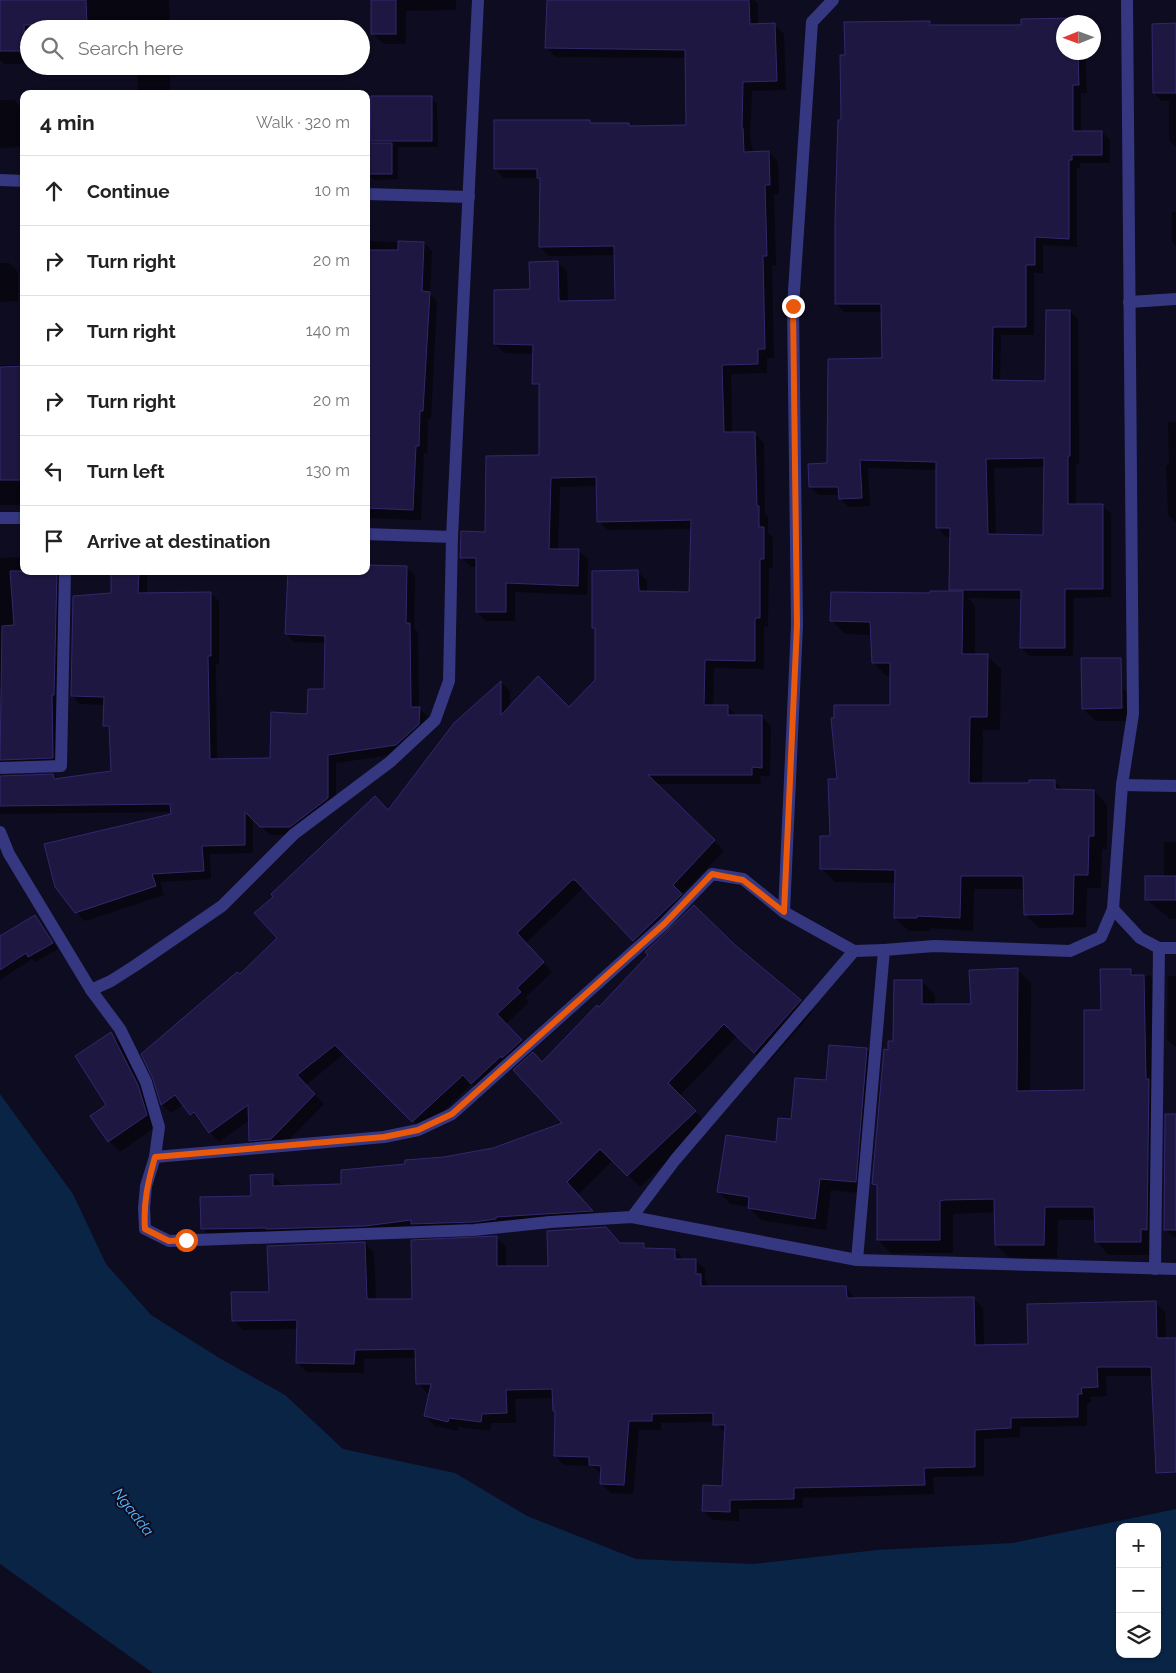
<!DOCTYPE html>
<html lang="en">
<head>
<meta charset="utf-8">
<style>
	:root { --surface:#fff; --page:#f6f6f6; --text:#222; --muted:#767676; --line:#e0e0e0 }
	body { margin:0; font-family:Raleway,sans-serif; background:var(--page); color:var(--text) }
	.controls { position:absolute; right:15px; bottom:15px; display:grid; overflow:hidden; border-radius:10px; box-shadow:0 1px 4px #0004 }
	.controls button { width:45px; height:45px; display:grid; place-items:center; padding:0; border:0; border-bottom:1px solid var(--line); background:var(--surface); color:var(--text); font:25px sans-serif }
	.compass { position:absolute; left:1056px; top:15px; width:45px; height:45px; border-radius:50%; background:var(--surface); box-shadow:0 1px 4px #0004; rotate:269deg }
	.stop { position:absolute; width:15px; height:15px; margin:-11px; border:4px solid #ea580c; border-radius:50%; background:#fff }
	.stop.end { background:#ea580c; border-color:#fff; box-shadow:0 1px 5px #0008 }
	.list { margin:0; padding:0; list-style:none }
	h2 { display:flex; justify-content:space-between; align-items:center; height:65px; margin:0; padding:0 20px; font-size:21px }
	h2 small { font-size:16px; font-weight:400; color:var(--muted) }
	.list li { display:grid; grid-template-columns:32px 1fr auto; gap:15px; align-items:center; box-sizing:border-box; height:70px; padding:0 20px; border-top:1px solid var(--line) }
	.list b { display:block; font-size:19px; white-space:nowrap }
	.list em { font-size:16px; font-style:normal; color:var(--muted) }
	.icon { flex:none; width:28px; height:28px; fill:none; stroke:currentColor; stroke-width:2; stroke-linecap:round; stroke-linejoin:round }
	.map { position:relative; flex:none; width:1176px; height:1673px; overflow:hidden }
	.search { position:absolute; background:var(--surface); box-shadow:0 1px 4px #0004; left:20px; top:20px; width:350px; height:55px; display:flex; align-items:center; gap:12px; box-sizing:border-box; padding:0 18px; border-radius:28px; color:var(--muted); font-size:19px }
	.panel { position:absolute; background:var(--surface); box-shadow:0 1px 4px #0004; left:20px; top:90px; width:350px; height:485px; border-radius:10px }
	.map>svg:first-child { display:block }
	.water { fill:#0a2445; fill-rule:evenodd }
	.shadow { fill:#0007; fill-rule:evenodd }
	.building { fill:#1d1741; stroke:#32286e; fill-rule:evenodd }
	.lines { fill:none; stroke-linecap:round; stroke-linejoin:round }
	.street { stroke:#353780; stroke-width:12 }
	.route { stroke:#ea580c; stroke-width:6 }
	.labels { text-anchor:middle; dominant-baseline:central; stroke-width:4; stroke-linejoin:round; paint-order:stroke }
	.water-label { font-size:15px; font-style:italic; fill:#58bcff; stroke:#0e0c20 }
</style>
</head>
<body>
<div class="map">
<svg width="1176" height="1673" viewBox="0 0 1176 1673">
	<rect width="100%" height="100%" fill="#0e0c20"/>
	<!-- water -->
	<path class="water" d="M0,1094L73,1194L106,1264L151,1315L221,1359L285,1395L343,1449L455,1473L527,1516L636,1559L753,1564L877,1550L1013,1543L1176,1509V1673H153L0,1564ZM1120,1527H1157V1654H1120Z"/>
	<!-- shadow -->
	<g class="shadow">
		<polygon points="0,0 169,0 170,29 29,29 29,64 4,64 0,60"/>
		<polygon points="374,0 456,0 456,10 406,11 406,44 384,44 373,34"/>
		<polygon points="548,0 754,0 758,4 758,25 774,24 784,34 786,90 752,91 750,137 753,153 769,152 778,162 779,194 774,194 776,265 772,265 774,358 767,358 767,373 731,374 732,434 755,434 764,443 765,514 768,517 768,533 773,538 773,568 769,568 768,627 764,627 764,669 714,668 713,707 727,707 737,716 761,716 771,726 770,776 760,776 761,784 656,784 724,851 681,895 690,904 643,949 586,889 582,889 526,943 552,972 525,998 529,1002 506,1024 530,1050 481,1092 472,1084 423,1130 345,1053 306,1085 324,1104 281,1148 259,1149 250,1140 249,1120 219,1142 184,1104 171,1113 162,1104 240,976 279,938 389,811 455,724 501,682 510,691 510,707 570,709 597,680 597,631 593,628 638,572 647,581 647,593 691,593 692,529 608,530 598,521 598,486 560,487 558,550 578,550 588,559 587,595 515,592 515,621 486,621 477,612 477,567 471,567 462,558 486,533 541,456 541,390 534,383 534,354 504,353 495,344 531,290 558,262 567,272 568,302 616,301 616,255 549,256 540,247 542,181 538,178 504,178 495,169 589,121 593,124 629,124 631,127 688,126 686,58 556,57 546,48"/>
		<path d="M1075,19L1078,22H1064V52H1085L1087,93H1081V132H1102L1110,140V163H1080V168H1077V247L1043,245V273H1034V335H1001L1000,381L1047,382L1070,311L1078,320L1079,464H1076V506L1102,505L1111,514V597L1074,598L1073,656H1030L1021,648L1022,599L968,598L975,606V656H987L1001,669L1000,730H983L982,784L1030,785L1055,781L1064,791H1094L1107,805V849H1102L1101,888H1087L1086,927L1039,928L1025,914V889H974L973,931L930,928V931H909L895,918L896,883L835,882L822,869L831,838L839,780L891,706L892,676H886L873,662L872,635L845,634L832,621L931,595L953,592L951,590V537H946L938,528L937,470L868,468L870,506L849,507L840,499V495H819L810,487L828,465L883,359V312H844L836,303L846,56L930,22L934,26L1022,27ZM1045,467V536H996L994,468Z"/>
		<polygon points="1176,24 1176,147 1169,140 1169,101 1162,101 1154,93"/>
		<polygon points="137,66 170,66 170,94 138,94"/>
		<polygon points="431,98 437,104 438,147 398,147 398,179 374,180 368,174 367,138 371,138"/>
		<polygon points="0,100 14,100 22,109 22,147 0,148"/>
		<polygon points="1172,212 1176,212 1176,246 1172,242"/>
		<polygon points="366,241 424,243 432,251 430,294 437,302 431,419 428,419 427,454 424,453 421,520 366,518"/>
		<polygon points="0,263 9,263 18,272 18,301 0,302"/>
		<rect x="0" y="365" width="24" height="140"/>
		<polygon points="1168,422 1176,422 1176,523 1168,515 1166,465 1169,465"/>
		<polygon points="24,557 24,571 57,571 65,580 61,766 5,769 0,777 53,776 57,780 113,772 111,731 105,725 105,705 80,704 72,695 112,595 112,571 147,571 147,594 210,593 219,601 219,664 216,664 217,761 271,760 308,715 325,690 326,643 294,642 286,634 366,571 407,567 415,576 414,629 418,632 419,708 428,717 427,732 405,753 336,763 336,807 299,835 270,835 253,818 253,853 210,854 211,879 160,882 164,895 85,921 76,912 172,815 172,812 0,814 0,558"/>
		<polygon points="1083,686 1124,689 1137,702 1137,721 1096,721 1083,709"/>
		<polygon points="1164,842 1176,842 1176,919 1170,919 1146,899 1164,877"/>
		<polygon points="35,917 58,949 35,962 32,959 0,980 0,939"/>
		<polygon points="735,946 812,1013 767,1064 737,1036 680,1095 707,1124 640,1187 613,1160 578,1195 603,1223 214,1240 202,1228 252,1198 272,1175 284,1187 343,1185 406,1165 493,1149 564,1124 542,1063 599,1008"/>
		<polygon points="1017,969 1031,983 1030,1092 1086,1091 1102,1012 1130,970 1137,977 1150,976 1163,990 1154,1255 1109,1255 1096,1241 1096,1220 1058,1220 1057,1258 1010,1258 996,1245 995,1212 953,1214 953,1253 891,1253 878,1240 879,1189 873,1184 889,1051 922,981 935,995 935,1006 972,1005"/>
		<polygon points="1168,976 1176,976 1176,1047 1167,1040"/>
		<polygon points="111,1034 122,1045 149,1097 157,1126 120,1152 109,1141 108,1105"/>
		<polygon points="867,1049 879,1061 867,1194 831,1190 826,1230 761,1220 749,1207 731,1204 719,1192 777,1143 792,1121 827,1082"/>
		<polygon points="1176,1115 1176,1237 1172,1237 1165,1229"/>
		<polygon points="606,1228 621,1244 643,1244 649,1250 675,1250 685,1260 695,1260 705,1269 705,1279 710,1287 846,1287 856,1300 973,1298 983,1308 984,1346 1029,1345 1155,1303 1165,1312 1166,1340 1176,1340 1176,1444 1153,1376 1106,1376 1107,1396 1090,1397 1091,1403 1087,1403 1087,1426 1020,1427 1020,1437 984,1439 984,1476 933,1477 934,1494 803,1498 803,1508 739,1509 739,1521 713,1520 703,1511 723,1487 726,1434 715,1422 661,1423 661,1430 639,1430 633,1494 611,1493 601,1483 602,1474 592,1466 564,1465 555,1456 556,1412 554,1398 515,1399 516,1423 491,1423 490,1431 458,1427 458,1431 435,1426 425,1416 431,1393 427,1393 418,1383 417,1358 364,1359 364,1373 307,1372 298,1363 298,1329 243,1330 233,1320 270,1293 365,1243 374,1253 376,1300 413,1300 496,1237 506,1247 506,1268 549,1267"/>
	</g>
	<!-- building -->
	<g class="building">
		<polygon points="0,0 86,0 87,25 24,25 25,51 0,51"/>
		<rect x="371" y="0" width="25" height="34"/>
		<polygon points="547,0 749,0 750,24 775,23 777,81 743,82 742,128 743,128 744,152 769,151 770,185 765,185 767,256 763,256 765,349 758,349 758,364 722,365 724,432 755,432 757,506 759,506 759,527 764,527 764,559 760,559 760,618 755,618 755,661 705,660 704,705 728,705 728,715 762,715 762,768 752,767 752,775 648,775 715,840 673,885 682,894 633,941 575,880 572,880 517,933 544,962 517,988 521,992 497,1014 522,1040 502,1058 501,1056 471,1084 463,1075 412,1122 335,1045 297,1075 315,1094 271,1139 249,1141 248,1105 209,1133 194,1112 190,1115 175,1095 161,1105 153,1079 141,1054 237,972 240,974 277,938 254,913 273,897 271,894 375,796 388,810 454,723 501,681 501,715 538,676 569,707 595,680 595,628 592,628 592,571 638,570 639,591 689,592 691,520 597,522 596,477 551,478 549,549 579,549 578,586 506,583 506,612 476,612 476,558 460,558 461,531 485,532 486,456 539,455 539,384 532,384 533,345 494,344 494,290 530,289 529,262 558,261 559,301 615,300 614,246 539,247 540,178 537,178 537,169 494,169 494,120 590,120 590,123 629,123 629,126 686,125 685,50 545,48"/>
		<path d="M1075,18V22H1064V52L1078,54L1079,85H1073V131H1102V155H1072V160H1069V239L1035,237V265H1026V327H993L992,380L1045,381L1046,310H1070V456H1068V504H1103V589H1065V648H1020L1021,590H949L950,528H936V462L860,460L862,498L839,499L838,487H809L808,464L827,463L828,359L882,358L881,304H835V219L838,120H841L840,55H845L844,22L930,21V25H1021V19ZM1044,458L1043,535L988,534L986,459Z"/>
		<polygon points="1176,23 1176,93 1153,93 1152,24"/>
		<polygon points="371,96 432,96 432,141 370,141"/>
		<polygon points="366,143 392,143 392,174 367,174"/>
		<polygon points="398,241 424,242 422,291 430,292 423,411 420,411 419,446 416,446 413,510 366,508 366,250 398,250"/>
		<polygon points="24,366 24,480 0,480 0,367"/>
		<polygon points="366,565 407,566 406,623 410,623 411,707 420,707 419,724 396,745 328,755 328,798 290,827 260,827 245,812 245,845 202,846 204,871 152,874 156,886 75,913 55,887 44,844 171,814 170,804 0,806 0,776 53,774 54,779 111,771 109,726 103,726 104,697 71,696 73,596 111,593 111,571 139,571 138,593 211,592 211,656 208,656 210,759 270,758 271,712 307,714 308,689 324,689 325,636 285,634 288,571 366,571"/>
		<polygon points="10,571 57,571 54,695 52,695 53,758 0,760 2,626 14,625"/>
		<polygon points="930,591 963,591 962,654 988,654 987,717 970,717 969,783 1029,783 1029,780 1055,780 1055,789 1094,790 1094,836 1089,836 1088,875 1074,875 1073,914 1024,915 1023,876 961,876 960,918 917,916 917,918 894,918 895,870 820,869 820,836 830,836 828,779 837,779 831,718 834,718 834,705 890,705 890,663 872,663 870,622 830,621 831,592 930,593"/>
		<polygon points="1081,658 1121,658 1122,708 1082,709"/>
		<rect x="1145" y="876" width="31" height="24"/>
		<polygon points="694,905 735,945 801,1000 754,1053 724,1024 668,1083 696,1111 627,1176 600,1149 567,1182 593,1211 496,1217 496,1219 473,1222 411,1224 411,1220 365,1226 266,1229 266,1228 201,1229 200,1197 251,1196 250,1175 273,1174 273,1186 341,1184 341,1170 405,1164 405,1160 444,1157 493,1148 562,1123 513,1070 533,1052 542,1062 597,1005 599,1007 648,955 645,952"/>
		<polygon points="35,915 53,943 28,957 26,953 0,970 0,936"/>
		<polygon points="1018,968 1017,1091 1084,1090 1084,1010 1101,1010 1100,969 1131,969 1131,975 1144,975 1146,1079 1149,1079 1147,1230 1141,1229 1141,1242 1095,1242 1094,1207 1045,1207 1044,1245 995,1245 994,1199 944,1200 940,1201 940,1240 877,1240 877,1185 872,1184 884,1049 888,1050 888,1041 893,1041 894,980 922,980 922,1004 971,1004 969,970"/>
		<polygon points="111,1032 138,1085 147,1115 108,1142 90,1116 106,1105 75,1056"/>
		<polygon points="829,1045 867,1048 856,1182 820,1179 815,1219 748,1208 749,1197 717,1192 726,1135 776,1142 778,1118 791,1119 795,1078 826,1080"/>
		<polygon points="1165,1114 1176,1114 1176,1230 1164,1230"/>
		<polygon points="606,1227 620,1243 644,1243 644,1248 675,1249 675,1259 696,1259 696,1274 701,1274 701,1286 846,1286 847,1298 974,1297 975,1345 1028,1344 1027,1304 1156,1301 1157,1338 1176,1338 1176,1472 1156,1473 1151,1367 1097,1367 1098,1387 1081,1388 1082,1394 1078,1394 1078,1417 1011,1418 1011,1428 975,1430 975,1467 924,1468 925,1485 794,1488 794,1499 730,1500 730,1512 702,1511 703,1485 722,1486 725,1425 713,1425 713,1413 652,1414 652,1421 629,1421 624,1485 600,1484 601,1466 589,1465 589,1457 554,1456 555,1411 553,1411 552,1389 506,1390 507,1413 482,1414 481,1422 449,1418 448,1422 424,1416 431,1384 416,1384 415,1349 355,1350 354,1364 296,1363 297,1320 232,1321 231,1292 269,1292 267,1246 365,1242 367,1299 412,1299 411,1240 497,1236 497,1266 548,1266 547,1231"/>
	</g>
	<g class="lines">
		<!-- street -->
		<g class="street">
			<polyline points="0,180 24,181"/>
			<polyline points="366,194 469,197"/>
			<polyline points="1129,302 1176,299"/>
			<polyline points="0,518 24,518"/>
			<polyline points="366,534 452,537"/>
			<polyline points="0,768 61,766 65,571"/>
			<polyline points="1122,785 1176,786"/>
			<polyline points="0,832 9,854 91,990 120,1029 146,1082 159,1127 155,1157 146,1186 144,1208 145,1229 169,1241 474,1230 550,1222 632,1217 857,1260 1176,1269"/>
			<polyline points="1113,909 1140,938 1159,948 1155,1269"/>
			<polyline points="784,912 797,625 793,306 812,22 833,0"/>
			<polyline points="1159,948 1176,948"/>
			<polyline points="91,990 111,981 136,965 222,906 294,834 390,762 435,720 449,681 452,537 478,0"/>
			<polyline points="155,1157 384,1137 418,1130 452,1114 664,924 712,874 743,879 784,912 854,951 884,950"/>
			<polyline points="632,1217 675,1160 854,951"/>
			<polyline points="857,1260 884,950 934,946 1070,951 1101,937 1113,909 1122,785 1133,714 1127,0"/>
		</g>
	</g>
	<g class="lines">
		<!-- route -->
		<path class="route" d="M186,1240L169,1241L145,1229C143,1203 148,1182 155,1157L384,1137L418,1130L452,1114L664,924L712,874L743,880L784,912L797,625L793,306"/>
	</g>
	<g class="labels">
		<!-- water labels -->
		<g class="water-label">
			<text transform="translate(133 1512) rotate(52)">Ngadda</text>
		</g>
	</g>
</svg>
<div class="controls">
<button>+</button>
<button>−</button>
<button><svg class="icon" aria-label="layers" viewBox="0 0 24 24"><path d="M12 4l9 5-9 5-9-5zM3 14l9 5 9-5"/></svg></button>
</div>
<svg class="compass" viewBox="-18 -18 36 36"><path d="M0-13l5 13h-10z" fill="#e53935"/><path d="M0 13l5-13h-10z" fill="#767676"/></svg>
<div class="stop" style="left:186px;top:1240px"></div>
<div class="stop end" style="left:793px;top:306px"></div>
<div class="search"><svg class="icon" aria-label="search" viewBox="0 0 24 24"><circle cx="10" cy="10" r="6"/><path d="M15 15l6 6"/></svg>Search here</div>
<section class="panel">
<h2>4 min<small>Walk · 320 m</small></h2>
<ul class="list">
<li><svg class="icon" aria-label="ahead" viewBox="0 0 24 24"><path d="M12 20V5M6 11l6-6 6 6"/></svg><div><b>Continue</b></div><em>10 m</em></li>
<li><svg class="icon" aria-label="right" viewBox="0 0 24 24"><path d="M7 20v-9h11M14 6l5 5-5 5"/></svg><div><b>Turn right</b></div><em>20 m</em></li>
<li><svg class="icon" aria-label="right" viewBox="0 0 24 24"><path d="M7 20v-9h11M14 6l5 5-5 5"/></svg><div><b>Turn right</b></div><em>140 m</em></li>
<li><svg class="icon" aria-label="right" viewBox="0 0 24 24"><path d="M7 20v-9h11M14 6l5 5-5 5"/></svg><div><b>Turn right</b></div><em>20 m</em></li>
<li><svg class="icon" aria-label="left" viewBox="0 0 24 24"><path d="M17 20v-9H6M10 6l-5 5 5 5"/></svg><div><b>Turn left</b></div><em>130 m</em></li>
<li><svg class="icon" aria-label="arrive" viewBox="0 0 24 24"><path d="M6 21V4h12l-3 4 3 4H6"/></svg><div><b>Arrive at destination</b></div></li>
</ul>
</section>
</div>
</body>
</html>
